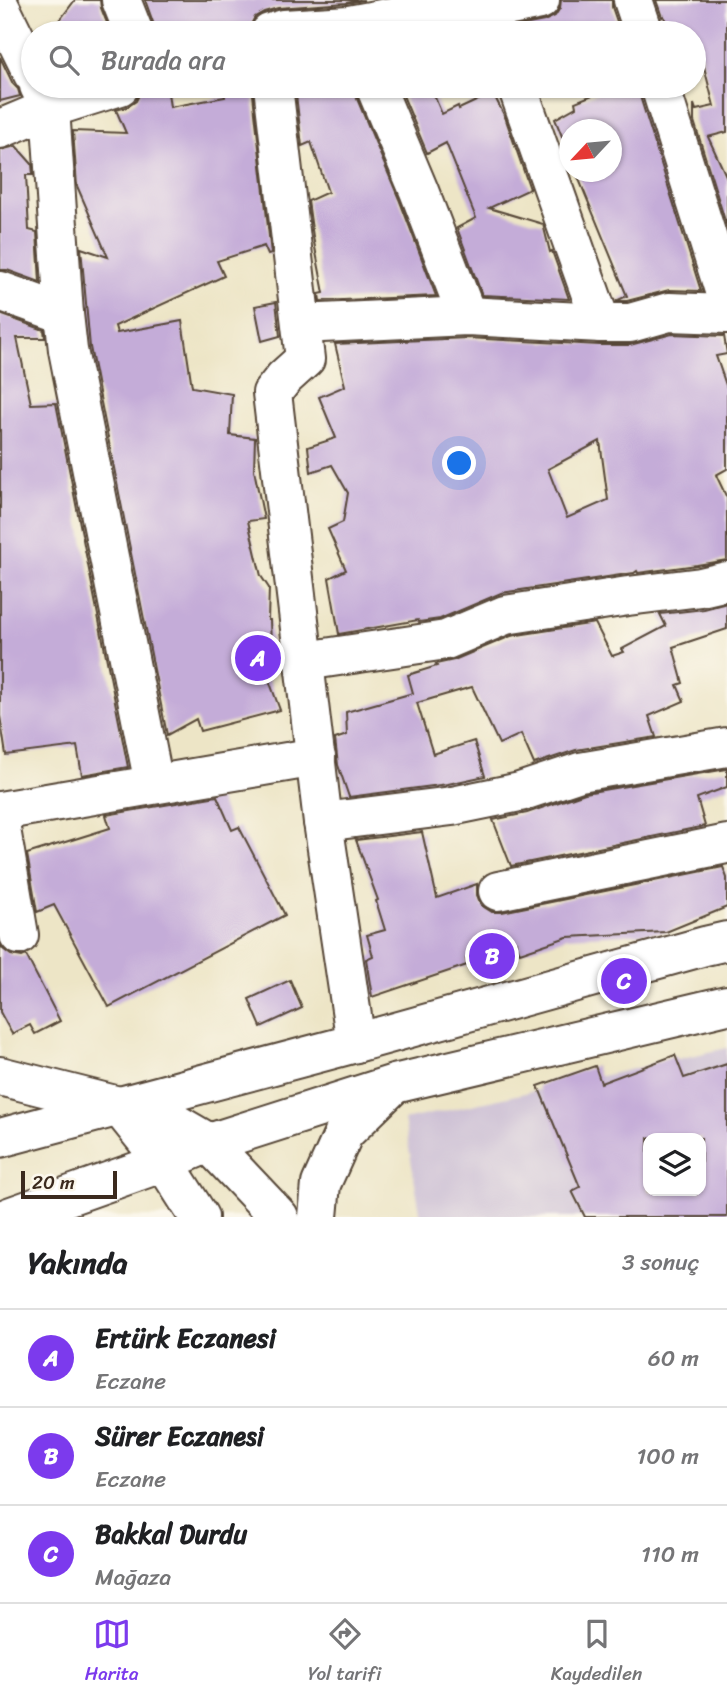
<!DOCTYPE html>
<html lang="tr">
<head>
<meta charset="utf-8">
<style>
	:root { --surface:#fff; --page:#f6f6f6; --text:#202124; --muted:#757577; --line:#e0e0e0; --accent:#7c3aed }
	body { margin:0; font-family:Sriracha,sans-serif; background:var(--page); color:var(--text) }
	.controls { position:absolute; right:21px; bottom:21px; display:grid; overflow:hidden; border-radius:14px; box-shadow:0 2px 5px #0004 }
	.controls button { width:63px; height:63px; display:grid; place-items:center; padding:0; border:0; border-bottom:2px solid var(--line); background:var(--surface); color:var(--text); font:35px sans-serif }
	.compass { position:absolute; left:559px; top:119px; width:63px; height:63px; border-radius:50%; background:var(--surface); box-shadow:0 2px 5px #0004; rotate:244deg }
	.scale { position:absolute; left:21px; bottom:18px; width:96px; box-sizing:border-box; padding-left:7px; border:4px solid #3b2a1e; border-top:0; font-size:19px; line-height:24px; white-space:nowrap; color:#3b2a1e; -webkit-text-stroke:5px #fbf7ec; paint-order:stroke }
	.you { position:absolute; left:460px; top:464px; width:24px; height:24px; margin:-18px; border:5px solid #fff; border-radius:50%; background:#1a73e8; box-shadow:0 0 0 10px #1a73e833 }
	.badge { display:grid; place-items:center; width:46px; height:46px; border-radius:50%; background:var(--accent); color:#fff; font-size:23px; font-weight:700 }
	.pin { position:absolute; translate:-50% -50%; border:4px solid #fff; box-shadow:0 2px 7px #0006 }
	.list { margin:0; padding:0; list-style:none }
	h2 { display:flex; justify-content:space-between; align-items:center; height:91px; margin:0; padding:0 28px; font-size:30px }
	h2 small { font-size:23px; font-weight:400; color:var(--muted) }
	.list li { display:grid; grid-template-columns:46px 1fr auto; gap:21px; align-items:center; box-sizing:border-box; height:98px; padding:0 28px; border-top:2px solid var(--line) }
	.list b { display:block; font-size:26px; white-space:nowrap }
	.list p { margin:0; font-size:23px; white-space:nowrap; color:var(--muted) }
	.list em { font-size:23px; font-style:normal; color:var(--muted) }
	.icon { flex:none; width:38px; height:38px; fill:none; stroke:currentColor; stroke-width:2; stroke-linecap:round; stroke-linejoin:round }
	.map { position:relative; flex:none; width:727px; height:1217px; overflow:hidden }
	.search { position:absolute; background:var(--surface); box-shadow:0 2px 5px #0004; left:21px; right:21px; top:21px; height:77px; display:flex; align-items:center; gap:18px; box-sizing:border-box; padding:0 24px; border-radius:38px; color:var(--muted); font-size:26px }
	.sheet { height:385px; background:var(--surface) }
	nav { display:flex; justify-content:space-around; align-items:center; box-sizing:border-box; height:98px; border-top:2px solid var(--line); background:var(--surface); font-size:19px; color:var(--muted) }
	nav a { display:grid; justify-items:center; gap:4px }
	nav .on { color:var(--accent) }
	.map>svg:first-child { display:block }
	.industrial { fill:#ccbfd4; fill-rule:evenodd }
	.building { fill:#c4acd8; fill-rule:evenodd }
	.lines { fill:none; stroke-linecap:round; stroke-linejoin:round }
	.minor-casing { stroke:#564637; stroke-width:42 }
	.major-casing { stroke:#564637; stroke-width:42 }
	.highway-casing { stroke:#564637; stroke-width:42 }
	.minor { stroke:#fff; stroke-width:38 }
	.major { stroke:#fff; stroke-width:38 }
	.highway { stroke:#fff; stroke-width:38 }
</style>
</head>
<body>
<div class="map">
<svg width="727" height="1217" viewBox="0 0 727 1217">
	<rect width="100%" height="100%" fill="#fbf7ec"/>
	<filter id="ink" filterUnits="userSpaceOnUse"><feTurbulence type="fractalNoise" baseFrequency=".0143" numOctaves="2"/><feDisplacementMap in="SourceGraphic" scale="14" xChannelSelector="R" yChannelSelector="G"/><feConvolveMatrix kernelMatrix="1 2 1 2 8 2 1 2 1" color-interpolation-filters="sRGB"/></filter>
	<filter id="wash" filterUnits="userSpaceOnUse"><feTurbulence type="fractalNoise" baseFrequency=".00686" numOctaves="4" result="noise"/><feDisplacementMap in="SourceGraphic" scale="28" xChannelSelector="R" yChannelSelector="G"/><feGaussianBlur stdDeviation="1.57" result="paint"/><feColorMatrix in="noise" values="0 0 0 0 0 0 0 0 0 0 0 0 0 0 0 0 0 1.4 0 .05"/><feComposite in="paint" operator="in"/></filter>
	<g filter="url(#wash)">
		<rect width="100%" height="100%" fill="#ede5c6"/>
		<!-- industrial -->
		<path class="industrial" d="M727,1048V1217H421L404,1120ZM648,1138H701V1191H648Z"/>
		<g id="blocks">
			<!-- building -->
			<g class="building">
				<polygon points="75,0 100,0 101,8 111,33 50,33"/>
				<polygon points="145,0 364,0 346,3 278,8 264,12 255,17 249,28 236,33 155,33 154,25"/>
				<polygon points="561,0 612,0 612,7 621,33 463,33 494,31 544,21 555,16 560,8"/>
				<polygon points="656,0 727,0 727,132 708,137 727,178 727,227 694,121 694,104 696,110 714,106 701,55 694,57 694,33 669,33 664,16 662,17"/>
				<polygon points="0,57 13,84 18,89 20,96 0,101"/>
				<polygon points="141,86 167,86 170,107 225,97 223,86 252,86 271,254 268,255 264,246 217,261 224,276 115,326 117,333 182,321 192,387 232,394 230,435 255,438 254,470 264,519 248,521 261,576 269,588 268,620 270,620 271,645 256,645 280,710 200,731 196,719 167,735 90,347 81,248 108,257 77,186 73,131 126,133 116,110 127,107 136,101 141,91"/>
				<polygon points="295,86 354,86 355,94 399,199 436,296 320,301 319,294 324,293 313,237 308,201 328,192 311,142 302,146"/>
				<polygon points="399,86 430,86 442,114 458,106 459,109 493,93 505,117 530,189 489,208 543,224 550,252 552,251 569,299 482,295 457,228 476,218 446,143 427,153"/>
				<polygon points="615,86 639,86 639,93 701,291 669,290 627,301 616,301 627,296 576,172 612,172 612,130 570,130 570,156 555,119 576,107 575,102"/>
				<polygon points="16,146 32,164 33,175 26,175 29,230 37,232 40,282 7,270 0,270 0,150"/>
				<polygon points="276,302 280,336 262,341 255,306"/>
				<polygon points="0,314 44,330 45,338 17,338 31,404 56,403 128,767 82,775 77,746 6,755 0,716"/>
				<path d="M672,334L724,336L727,354L716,356L727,388V469L716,475L727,498V560L697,565L638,573L637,571L634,573L501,593L440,619L419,622L418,620L339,634L329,578L346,570L328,529L343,522L348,493L332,465L311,472L308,447L336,438L319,397L345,386L335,344L467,338L600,345H630ZM600,441L608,500L567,518L548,469Z"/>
				<polygon points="727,603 727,629 673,647 683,683 677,685 684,701 649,716 656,737 576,750 534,764 521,734 499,744 472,687 417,703 433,754 474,741 485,776 448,784 349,797 338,765 335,739 347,735 346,712 413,693 408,675 437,666 436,664 454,660 511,636 595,623 612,656 624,652 622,649 666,626 660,614 704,609"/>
				<polygon points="727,769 727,787 697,798 705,826 511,866 493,820 527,813 585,793"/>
				<polygon points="217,796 232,830 239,827 285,915 109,1007 54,905 37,912 27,854 110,828 106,815"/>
				<polygon points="422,832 437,898 477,884 477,895 481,905 492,912 502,912 723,867 727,878 727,907 666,932 567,937 520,953 516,942 466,959 467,965 372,997 366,959 373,956 367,935 385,930 376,901 378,900 356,840"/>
				<polygon points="0,944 3,949 11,955 22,957 26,955 60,1021 35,1034 30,1025 12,1034 0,1012"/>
				<polygon points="290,980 302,1008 261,1027 249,999"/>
				<path d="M675,1055L684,1078L727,1064V1217H585L572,1191L580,1187L538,1086L595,1066L601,1083ZM648,1138H701V1191H648Z"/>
			</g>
		</g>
	</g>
	<g filter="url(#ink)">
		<use href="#blocks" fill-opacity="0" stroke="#564637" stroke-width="2"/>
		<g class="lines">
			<defs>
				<g id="minor">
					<polyline points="121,0 134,33"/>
					<polyline points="633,0 644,33"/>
					<polyline points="0,7 33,74"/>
					<polyline points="270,33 284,29 349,25 409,14 490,10 540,0"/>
					<polyline points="39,86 50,108 64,314 68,350 154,784"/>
					<polyline points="273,86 305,359 284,378 272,393 323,822 356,1043"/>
					<polyline points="375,86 419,191 467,316"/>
					<polyline points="517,86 601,323"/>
					<polyline points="660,86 727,300"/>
					<polyline points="0,129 50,108 120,86"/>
					<polyline points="0,291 64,314"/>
					<polyline points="301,324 467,316 601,323 630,323 669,312 727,314"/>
					<polyline points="305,661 446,640 505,615 628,596 701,587 727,581"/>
					<polyline points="0,811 316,757"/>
					<polyline points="323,822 452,806 520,792 580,772 727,747"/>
					<polyline points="0,823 19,935"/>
					<polyline points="498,891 727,844"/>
					<polyline points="119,1106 159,1114 209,1143 279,1217"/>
					<polyline points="119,1106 164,1162 199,1217"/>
				</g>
				<g id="major">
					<polyline points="0,1138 356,1043 705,946 727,941"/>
					<polyline points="9,1217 164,1162 209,1143 394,1084 727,1005"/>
					<polyline points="318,1217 321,1184 344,1133 389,1089"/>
				</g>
				<polyline id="highway" points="0,1076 119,1106"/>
			</defs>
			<!-- minor casing -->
			<use href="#minor" class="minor-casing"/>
			<!-- major casing -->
			<use href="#major" class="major-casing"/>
			<!-- highway casing -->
			<use href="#highway" class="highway-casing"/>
			<!-- minor -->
			<use href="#minor" class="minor"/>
			<!-- major -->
			<use href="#major" class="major"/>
			<!-- highway -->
			<use href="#highway" class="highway"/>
		</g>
	</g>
</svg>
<div class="controls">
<button><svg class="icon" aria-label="layers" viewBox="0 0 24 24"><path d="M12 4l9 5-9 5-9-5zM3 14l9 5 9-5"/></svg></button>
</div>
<svg class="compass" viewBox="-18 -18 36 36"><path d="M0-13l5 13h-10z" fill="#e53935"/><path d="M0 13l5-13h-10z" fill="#757577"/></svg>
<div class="scale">20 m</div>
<div class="you"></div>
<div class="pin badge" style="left:258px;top:658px">A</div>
<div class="pin badge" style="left:492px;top:956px">B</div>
<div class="pin badge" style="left:624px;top:981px">C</div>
<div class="search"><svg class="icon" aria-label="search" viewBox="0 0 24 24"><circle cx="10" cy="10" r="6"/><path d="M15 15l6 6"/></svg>Burada ara</div>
</div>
<section class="sheet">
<h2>Yakında<small>3 sonuç</small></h2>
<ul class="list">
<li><span class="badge">A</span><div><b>Ertürk Eczanesi</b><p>Eczane</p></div><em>60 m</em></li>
<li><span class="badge">B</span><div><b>Sürer Eczanesi</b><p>Eczane</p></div><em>100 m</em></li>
<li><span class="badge">C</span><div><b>Bakkal Durdu</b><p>Mağaza</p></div><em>110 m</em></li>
</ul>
</section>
<nav>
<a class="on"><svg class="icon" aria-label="map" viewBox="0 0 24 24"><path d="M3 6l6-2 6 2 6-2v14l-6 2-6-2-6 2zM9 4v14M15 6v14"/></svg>Harita</a>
<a><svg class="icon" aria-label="directions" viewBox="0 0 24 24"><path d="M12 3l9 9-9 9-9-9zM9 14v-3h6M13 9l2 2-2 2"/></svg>Yol tarifi</a>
<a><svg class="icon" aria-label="saved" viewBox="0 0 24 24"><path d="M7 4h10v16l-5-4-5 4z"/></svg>Kaydedilen</a>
</nav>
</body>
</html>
